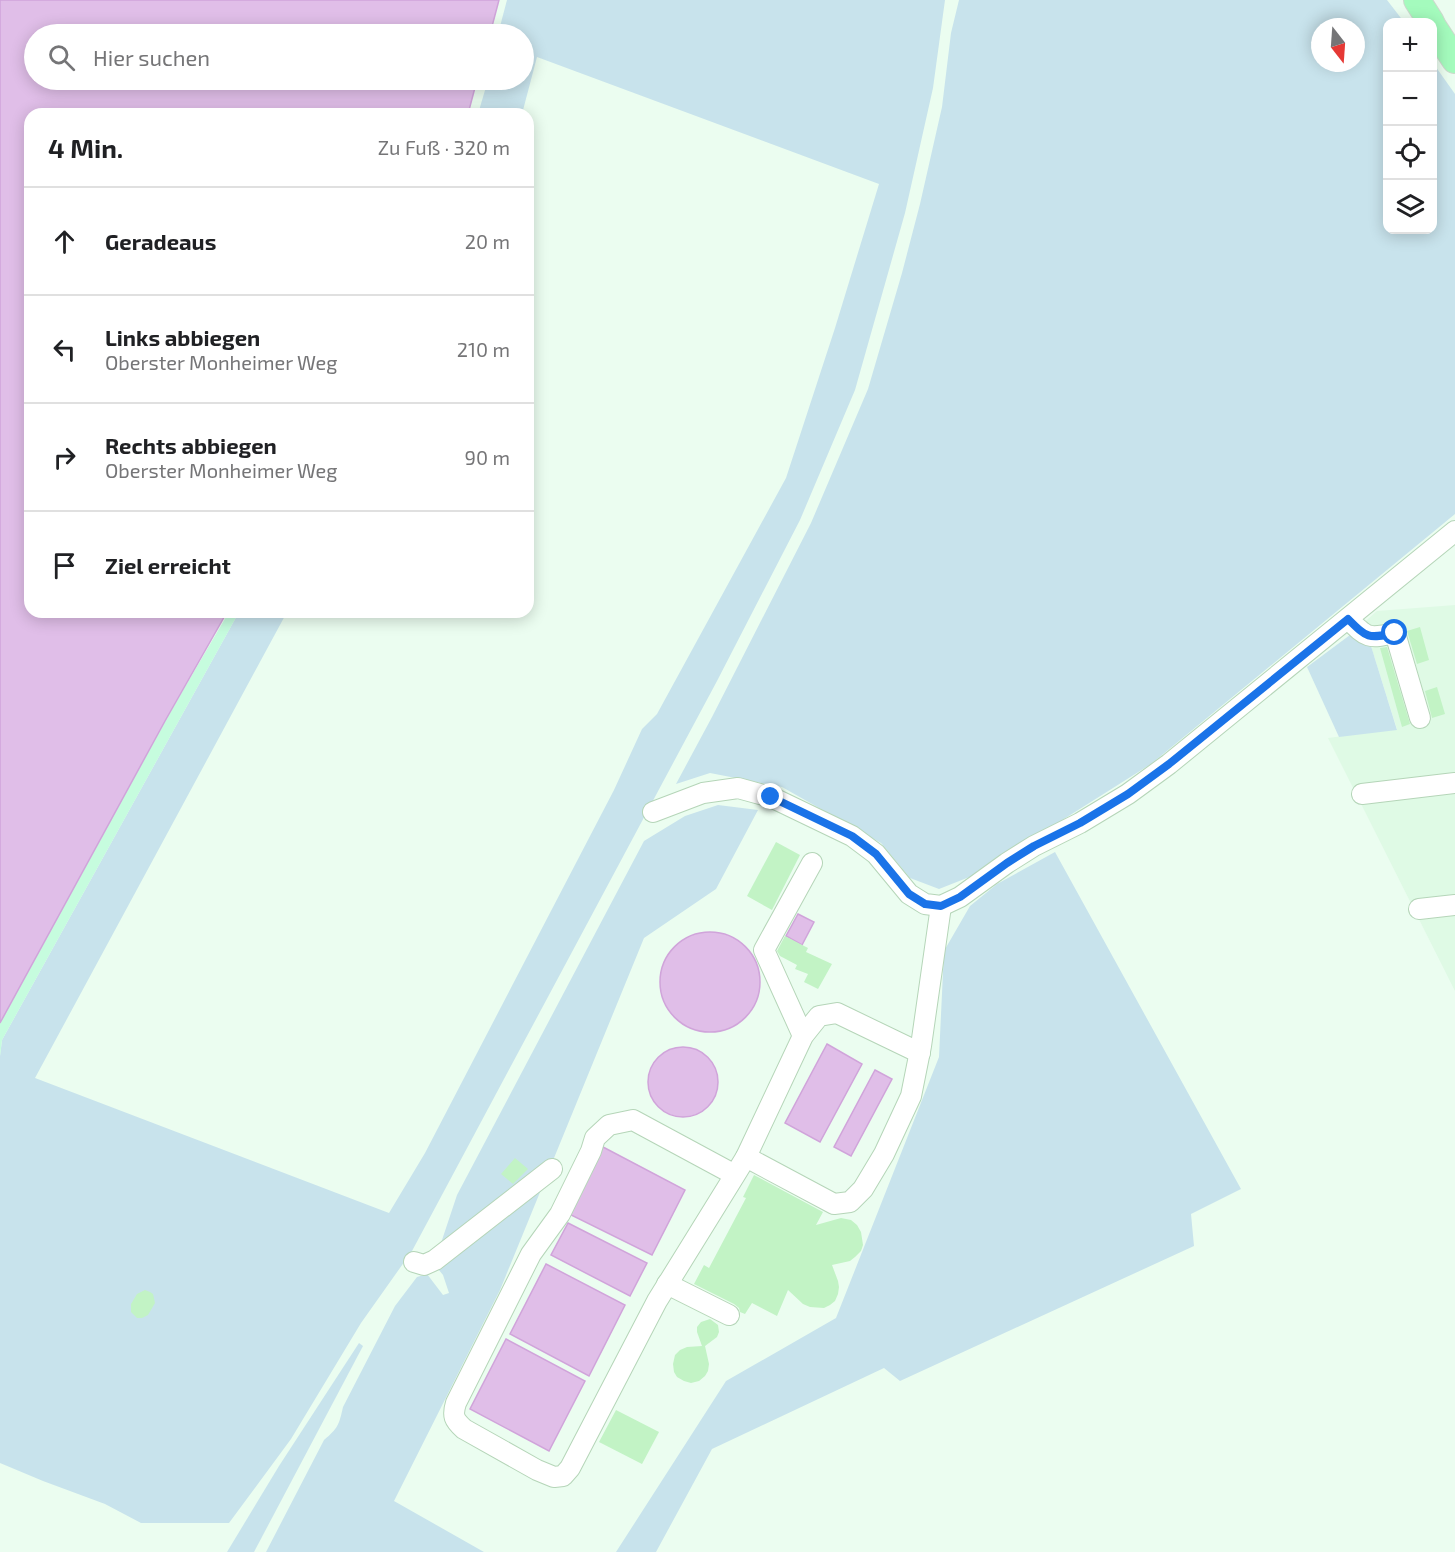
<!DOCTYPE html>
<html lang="de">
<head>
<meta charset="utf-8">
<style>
	:root { --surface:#fff; --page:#f2f2f2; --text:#202124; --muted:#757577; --line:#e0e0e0 }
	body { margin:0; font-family:"Exo 2",sans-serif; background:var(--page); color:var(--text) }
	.controls { position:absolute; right:18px; top:18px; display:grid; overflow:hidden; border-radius:12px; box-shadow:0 3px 15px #0003 }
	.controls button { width:54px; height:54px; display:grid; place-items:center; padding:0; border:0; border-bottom:2px solid var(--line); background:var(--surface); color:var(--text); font:30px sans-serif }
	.compass { position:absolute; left:1311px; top:18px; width:54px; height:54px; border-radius:50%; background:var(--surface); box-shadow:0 3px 15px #0003; rotate:163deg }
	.stop { position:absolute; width:18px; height:18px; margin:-14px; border:4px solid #1a73e8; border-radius:50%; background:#fff }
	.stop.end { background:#1a73e8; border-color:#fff; box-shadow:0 2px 6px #0008 }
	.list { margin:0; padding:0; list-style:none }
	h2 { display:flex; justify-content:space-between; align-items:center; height:78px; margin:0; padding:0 24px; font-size:26px }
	h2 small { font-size:20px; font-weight:400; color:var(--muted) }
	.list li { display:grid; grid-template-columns:39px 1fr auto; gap:18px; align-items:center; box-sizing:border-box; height:108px; padding:0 24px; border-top:2px solid var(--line) }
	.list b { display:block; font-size:22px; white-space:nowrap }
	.list p { margin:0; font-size:20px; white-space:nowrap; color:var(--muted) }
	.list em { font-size:20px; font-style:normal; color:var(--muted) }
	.icon { flex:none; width:33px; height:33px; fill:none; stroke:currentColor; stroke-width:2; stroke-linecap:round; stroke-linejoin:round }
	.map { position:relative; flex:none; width:1455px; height:1552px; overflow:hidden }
	.search { position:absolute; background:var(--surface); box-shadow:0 3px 15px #0003; left:24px; top:24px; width:510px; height:66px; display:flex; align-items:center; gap:15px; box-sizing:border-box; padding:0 21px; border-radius:33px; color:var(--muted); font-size:22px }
	.panel { position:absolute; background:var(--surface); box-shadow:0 3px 15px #0003; left:24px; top:108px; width:510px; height:510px; border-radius:18px }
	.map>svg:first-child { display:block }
	.residential { fill:#dffae5 }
	.green { fill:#c8e3ec; fill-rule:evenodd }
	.sand { fill:#c6fcde }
	.water { fill:#e0bee8; stroke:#d0a4da; stroke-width:1.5 }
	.building { fill:#c2f3c5 }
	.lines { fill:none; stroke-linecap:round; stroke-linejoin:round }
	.minor-casing { stroke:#b5d5b8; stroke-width:22 }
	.major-casing { stroke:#cdd9cd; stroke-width:28 }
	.minor { stroke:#fff; stroke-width:20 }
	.major { stroke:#a4fbbd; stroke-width:26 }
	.route { stroke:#1a73e8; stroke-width:8 }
</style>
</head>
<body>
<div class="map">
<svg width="1455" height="1552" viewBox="0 0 1455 1552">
	<rect width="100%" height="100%" fill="#ebfdf0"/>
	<!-- residential -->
	<polygon class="residential" points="1455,605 1455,991 1328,738 1397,729 1371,646 1350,635 1377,611"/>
	<!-- green -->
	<g class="green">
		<polygon points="507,0 945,0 933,88 905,213 855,390 800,520 717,681 412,1251 361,1323 291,1439 229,1523 141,1523 105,1504 43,1481 0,1463 0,1056 2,1040 239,612 287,612 35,1078 389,1213 425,1153 614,790 642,729 657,714 786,478 835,328 879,184 537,57 522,114 478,114 488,80 524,80 524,34 498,34"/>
		<path d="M959,0H1387L1404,22H1388V230H1432L1433,63L1455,94V514L1151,764L977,874L939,889L910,878L881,843L782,787L710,773L676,784L712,717L811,523L868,389L902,273L920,204L942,107L951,33ZM1320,27H1356V63H1320Z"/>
		<polygon points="1350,635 1371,646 1397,730 1339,737 1307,667"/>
		<path d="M718,805L758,810L716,889L644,938L500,1290L394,1501L484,1552H266L324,1440C338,1428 339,1425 343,1407L395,1306L417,1277L427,1274L443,1295L449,1293L443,1275L434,1264L457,1195L644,841L685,816Z"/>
		<polygon points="1055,852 1241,1189 1191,1214 1194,1246 900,1381 884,1368 712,1449 656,1552 616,1552 726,1381 836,1318 939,1057 944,951 970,906 997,884"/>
		<polygon points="359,1343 363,1346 254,1552 227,1552 279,1466"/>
	</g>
	<!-- sand -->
	<polygon class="sand" points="229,612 239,612 2,1040 0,1056 0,1023 165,721"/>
	<!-- water -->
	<g class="water">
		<polygon points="0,0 499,0 490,34 34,34 34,80 477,80 468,114 30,114 30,612 227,612 165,721 0,1023"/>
		<polygon points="798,914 814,922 802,945 786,936"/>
		<circle cx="710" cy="982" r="50"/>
		<polygon points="827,1044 862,1064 820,1142 785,1123"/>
		<circle cx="683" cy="1082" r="35"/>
		<polygon points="875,1070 892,1079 851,1156 834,1147"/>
		<polygon points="603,1147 685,1190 652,1255 567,1213"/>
		<polygon points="568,1223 647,1263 630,1296 551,1255"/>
		<polygon points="546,1264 625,1305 589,1376 510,1334"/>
		<polygon points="506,1339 585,1381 549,1451 470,1409"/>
	</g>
	<!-- building -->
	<g class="building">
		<polygon points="1420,627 1429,660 1417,664 1407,631"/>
		<polygon points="1387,647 1410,724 1402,727 1380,648"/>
		<polygon points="1437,687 1445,714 1432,718 1425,691"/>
		<polygon points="776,842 800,855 772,910 747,896"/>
		<polygon points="785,936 808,948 806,952 832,964 818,989 804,982 808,974 795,969 797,965 780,956 777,951"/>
		<polygon points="515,1158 528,1169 513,1184 501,1174"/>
		<polygon points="754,1175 823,1212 816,1225 841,1218 851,1220 857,1225 861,1232 863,1245 861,1251 855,1257 850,1261 832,1265 838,1281 839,1287 838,1294 835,1301 830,1305 824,1308 810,1307 803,1304 788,1290 777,1316 752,1303 745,1314 740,1312 739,1308 734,1304 694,1284 704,1265 709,1268 746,1198 743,1197"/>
		<polygon points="145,1290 150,1292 153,1294 155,1303 148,1315 142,1318 137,1318 131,1312 131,1304 137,1294"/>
		<polygon points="710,1319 718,1325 719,1332 717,1337 705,1346 709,1364 708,1371 705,1376 699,1381 691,1383 684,1381 677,1377 674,1372 673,1364 675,1355 680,1350 687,1347 702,1346 697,1332 697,1327 701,1322"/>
		<polygon points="616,1410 659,1432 642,1464 599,1442"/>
	</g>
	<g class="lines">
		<defs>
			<g id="minor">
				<path d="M1348,619C1367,638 1368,639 1395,633L1420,718"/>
				<polyline points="1362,794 1455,783"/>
				<polyline points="653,812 703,793 738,788 771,797 852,836 876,854 909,894 925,904 941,906 960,897 1007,863 1034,846 1080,823 1128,794 1169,764 1455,531"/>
				<polyline points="1419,909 1455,905"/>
				<polyline points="803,1036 764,950 812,863"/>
				<polyline points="746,1157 834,1204 850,1202 863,1189 884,1154 911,1096 921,1046 941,906"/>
				<path d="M735,1175L633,1120L609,1125L595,1138L591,1151L560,1214L531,1254L456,1403C452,1416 454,1420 464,1429L537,1470L554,1477L563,1476L570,1468L657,1301L735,1175L746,1157L803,1036L819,1016L837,1013L920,1053"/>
				<polyline points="414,1262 424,1265 435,1260 552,1169"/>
				<polyline points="667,1284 729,1315"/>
			</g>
			<g id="major">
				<polyline points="1417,0 1431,22"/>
				<polyline points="1432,25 1455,60"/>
			</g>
		</defs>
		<!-- minor casing -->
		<use href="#minor" class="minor-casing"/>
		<!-- major casing -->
		<use href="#major" class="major-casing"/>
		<!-- minor -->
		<use href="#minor" class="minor"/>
		<!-- major -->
		<use href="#major" class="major"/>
	</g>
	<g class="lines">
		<!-- route -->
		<path class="route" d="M771,797L852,836L876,854L909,894L925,904L941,906L960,897L1007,863L1034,846L1080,823L1128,794L1169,764L1348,619C1367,638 1368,639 1395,633"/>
	</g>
</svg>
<div class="controls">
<button>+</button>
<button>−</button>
<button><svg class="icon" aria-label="locate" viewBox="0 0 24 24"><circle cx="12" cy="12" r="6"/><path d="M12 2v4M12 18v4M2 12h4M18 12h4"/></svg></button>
<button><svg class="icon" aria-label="layers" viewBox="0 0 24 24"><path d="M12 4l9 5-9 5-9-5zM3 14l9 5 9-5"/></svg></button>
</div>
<svg class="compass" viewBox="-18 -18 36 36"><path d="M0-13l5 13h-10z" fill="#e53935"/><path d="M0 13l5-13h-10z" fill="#757577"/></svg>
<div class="stop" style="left:1395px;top:633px"></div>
<div class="stop end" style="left:771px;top:797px"></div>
<div class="search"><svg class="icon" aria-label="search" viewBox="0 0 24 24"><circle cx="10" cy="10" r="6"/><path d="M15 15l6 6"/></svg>Hier suchen</div>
<section class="panel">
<h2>4 Min.<small>Zu Fuß · 320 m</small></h2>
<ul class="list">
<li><svg class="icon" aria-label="ahead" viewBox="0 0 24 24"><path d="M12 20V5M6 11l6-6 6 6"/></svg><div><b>Geradeaus</b></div><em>20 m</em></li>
<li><svg class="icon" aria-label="left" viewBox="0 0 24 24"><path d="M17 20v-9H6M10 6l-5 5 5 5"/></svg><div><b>Links abbiegen</b><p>Oberster Monheimer Weg</p></div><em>210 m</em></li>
<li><svg class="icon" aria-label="right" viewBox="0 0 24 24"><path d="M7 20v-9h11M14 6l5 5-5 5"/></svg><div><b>Rechts abbiegen</b><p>Oberster Monheimer Weg</p></div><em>90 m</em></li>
<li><svg class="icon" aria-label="arrive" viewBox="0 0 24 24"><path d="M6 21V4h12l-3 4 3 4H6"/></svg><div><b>Ziel erreicht</b></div></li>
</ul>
</section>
</div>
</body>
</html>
